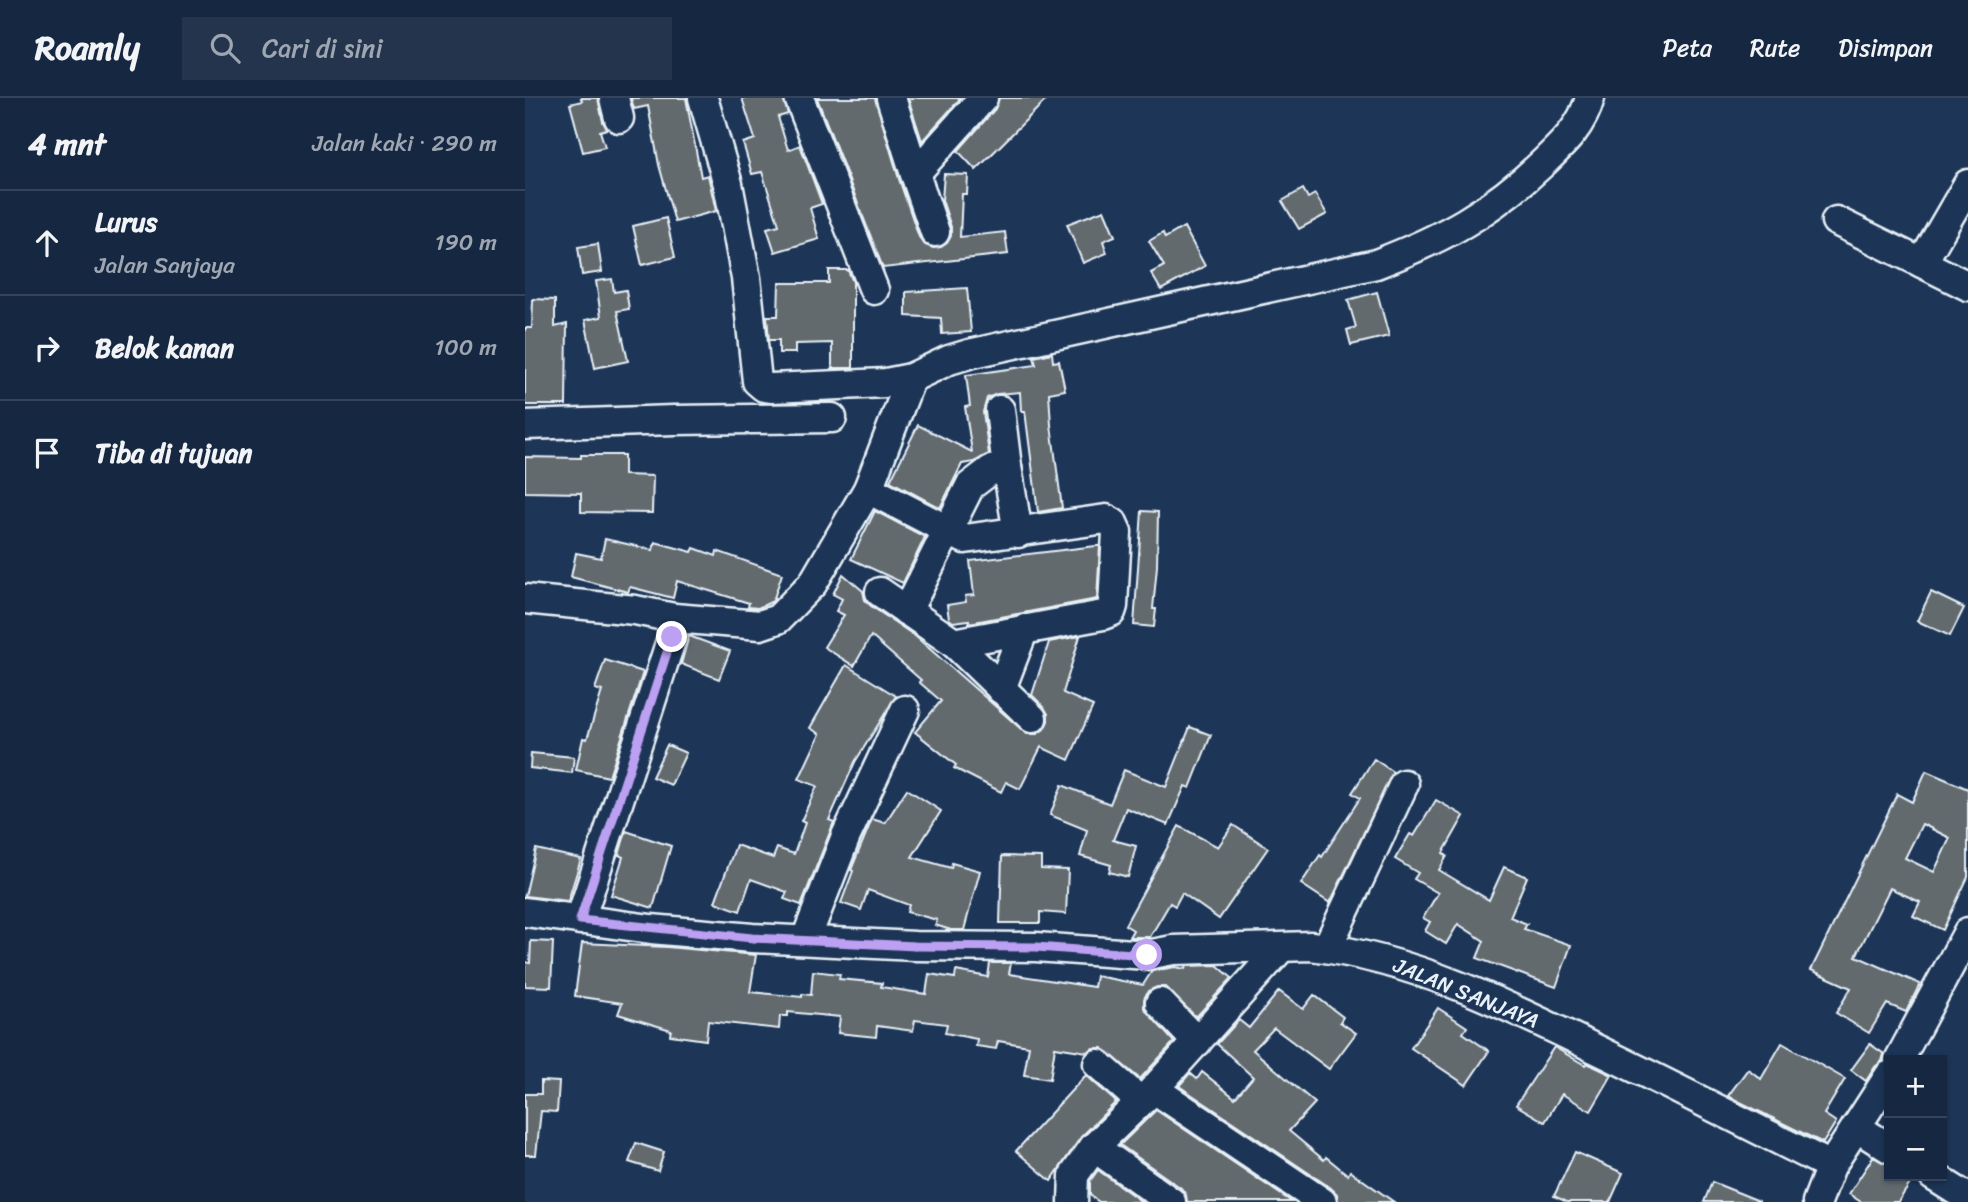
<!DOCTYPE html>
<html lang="id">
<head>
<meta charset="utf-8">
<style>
	:root { --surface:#162841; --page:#23344c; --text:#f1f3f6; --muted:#9ea6b1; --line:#35445a }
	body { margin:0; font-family:Sriracha,sans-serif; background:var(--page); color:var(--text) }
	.controls { position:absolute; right:21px; bottom:21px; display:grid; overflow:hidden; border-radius:0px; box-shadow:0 2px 5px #0004 }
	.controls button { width:63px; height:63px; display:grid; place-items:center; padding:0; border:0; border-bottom:2px solid var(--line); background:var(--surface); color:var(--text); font:35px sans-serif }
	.stop { position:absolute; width:21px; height:21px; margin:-16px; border:5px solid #bca0f2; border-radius:50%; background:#fff }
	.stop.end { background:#bca0f2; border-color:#fff; box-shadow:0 2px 7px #0008 }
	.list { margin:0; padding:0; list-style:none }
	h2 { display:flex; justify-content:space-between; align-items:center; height:91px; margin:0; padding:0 28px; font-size:30px }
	h2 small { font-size:23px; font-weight:400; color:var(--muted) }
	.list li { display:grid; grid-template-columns:46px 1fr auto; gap:21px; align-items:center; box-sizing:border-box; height:105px; padding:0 28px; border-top:2px solid var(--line) }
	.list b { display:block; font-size:26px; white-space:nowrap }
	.list p { margin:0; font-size:23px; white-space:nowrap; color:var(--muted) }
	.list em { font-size:23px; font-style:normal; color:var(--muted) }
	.icon { flex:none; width:38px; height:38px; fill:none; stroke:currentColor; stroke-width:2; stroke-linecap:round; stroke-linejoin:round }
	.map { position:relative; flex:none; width:1443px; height:1104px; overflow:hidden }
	header { display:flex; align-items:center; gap:42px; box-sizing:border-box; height:98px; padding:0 35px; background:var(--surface); border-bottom:2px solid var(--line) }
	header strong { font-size:33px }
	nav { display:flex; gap:38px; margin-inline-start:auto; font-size:24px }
	.search { width:490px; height:63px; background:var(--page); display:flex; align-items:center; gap:18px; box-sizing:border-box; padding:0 24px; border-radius:0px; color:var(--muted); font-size:26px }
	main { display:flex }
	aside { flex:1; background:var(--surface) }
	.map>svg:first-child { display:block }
	.building { fill:#626a6e; stroke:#e8f1f8; stroke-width:2; fill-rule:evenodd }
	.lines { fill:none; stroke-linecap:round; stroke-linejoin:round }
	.minor-casing { stroke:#e8f1f8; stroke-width:33 }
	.minor { stroke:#1d3557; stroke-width:28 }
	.route { stroke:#bca0f2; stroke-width:9 }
	.labels { text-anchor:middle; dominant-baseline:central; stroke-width:5; stroke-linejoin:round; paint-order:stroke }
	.street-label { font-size:21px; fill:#e8f1f8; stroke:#1d3557 }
</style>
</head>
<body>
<header>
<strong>Roamly</strong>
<div class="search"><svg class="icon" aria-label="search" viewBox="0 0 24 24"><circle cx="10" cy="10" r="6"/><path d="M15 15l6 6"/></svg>Cari di sini</div>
<nav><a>Peta</a><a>Rute</a><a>Disimpan</a></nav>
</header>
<main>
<aside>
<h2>4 mnt<small>Jalan kaki · 290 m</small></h2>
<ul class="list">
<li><svg class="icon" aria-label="ahead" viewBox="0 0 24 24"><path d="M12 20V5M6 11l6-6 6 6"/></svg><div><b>Lurus</b><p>Jalan Sanjaya</p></div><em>190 m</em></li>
<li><svg class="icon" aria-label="right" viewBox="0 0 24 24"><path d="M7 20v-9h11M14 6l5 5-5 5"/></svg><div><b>Belok kanan</b></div><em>100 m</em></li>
<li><svg class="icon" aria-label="arrive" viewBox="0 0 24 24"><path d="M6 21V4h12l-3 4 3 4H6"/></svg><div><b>Tiba di tujuan</b></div></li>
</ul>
</aside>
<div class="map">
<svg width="1443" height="1104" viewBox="0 0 1443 1104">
	<rect width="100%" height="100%" fill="#1d3557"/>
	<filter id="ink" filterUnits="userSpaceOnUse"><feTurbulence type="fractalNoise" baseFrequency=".0143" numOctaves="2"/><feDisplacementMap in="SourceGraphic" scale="14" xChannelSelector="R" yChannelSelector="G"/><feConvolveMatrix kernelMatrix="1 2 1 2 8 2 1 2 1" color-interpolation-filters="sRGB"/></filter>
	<g filter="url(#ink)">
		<!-- building -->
		<g class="building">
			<polygon points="56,0 73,0 78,24 82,31 75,33 80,49 58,54 45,6 57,3"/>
			<polygon points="106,0 161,0 176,79 183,77 191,113 150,124 134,67 123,8 109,11"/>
			<polygon points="217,0 258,0 263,16 253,19 263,52 275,47 297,106 285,110 294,141 250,154 242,130 254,127 237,74 227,76 218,45 230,41"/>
			<polygon points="292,0 350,0 374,81 394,139 400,147 408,150 416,149 422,145 426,138 426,129 417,102 419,76 443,77 442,96 437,96 435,139 480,134 483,156 358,170"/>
			<polygon points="383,0 436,0 397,43"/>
			<polygon points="474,0 523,0 451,72 433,53 470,11"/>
			<polygon points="778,91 783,100 790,96 802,116 774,131 757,103"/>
			<polygon points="579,112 590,138 578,143 582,155 558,165 542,126"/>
			<polygon points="141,120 150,159 117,167 108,128"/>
			<polygon points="659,129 680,168 636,192 626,175 639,168 624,143 638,135 640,140"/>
			<polygon points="73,146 77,174 57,177 53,149"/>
			<polygon points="304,172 323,172 328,184 328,270 307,270 307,245 270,246 270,255 254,255 254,242 244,242 242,218 253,218 254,185 304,185"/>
			<polygon points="87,181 89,194 101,192 104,211 92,213 103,263 70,270 60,222 76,219 71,183"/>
			<polygon points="442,190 446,234 417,236 416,220 381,218 381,194"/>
			<polygon points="852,194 864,238 826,247 822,232 831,229 823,202"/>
			<polygon points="8,201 30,202 30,229 42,226 41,307 0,307 0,230 7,230"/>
			<polygon points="527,255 528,264 534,263 540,292 524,295 526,327 537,410 513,414 500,313 496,313 495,294 472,296 462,300 458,314 464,356 449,364 437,366 415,410 365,383 393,327 447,354 440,309 445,308 441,277 511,267 509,259"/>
			<polygon points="56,357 99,357 99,377 128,378 127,415 56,414 56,395 0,394 0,359 56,360"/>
			<polygon points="350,413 400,439 378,485 326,461"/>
			<polygon points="617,413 633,414 632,468 628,511 631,511 629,529 609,527"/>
			<polygon points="80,441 128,452 130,444 167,454 169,450 191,458 192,453 257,476 248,503 233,510 223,509 224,505 152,483 148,500 105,489 103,494 46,479 51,455 76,460"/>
			<polygon points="571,448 575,448 572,501 444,525 444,522 428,524 424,521 422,507 441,504 440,498 449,497 445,463"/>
			<polygon points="318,476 338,493 340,502 346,508 390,538 502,636 512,636 519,631 523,623 523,616 519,609 507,597 524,544 555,538 538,595 568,608 544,662 516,649 495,691 481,684 476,694 429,670 431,667 390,634 416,603 394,584 396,582 346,538 329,568 299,549 319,517 311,513 317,501 308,496"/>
			<polygon points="1406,494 1439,510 1425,538 1392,523"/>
			<polygon points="164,538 205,553 194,581 156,566"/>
			<polygon points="80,562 118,574 84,679 51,672 58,640 62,641 77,593 70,591"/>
			<polygon points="321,567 371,598 330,664 304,722 309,724 276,807 259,801 262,794 226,781 215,813 190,804 211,747 248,760 252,750 269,756 280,725 276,723 292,688 274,681 295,636 285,630"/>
			<polygon points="665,629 686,637 665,690 660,688 643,727 601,710 588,742 611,748 603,779 584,774 586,767 555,758 562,732 525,717 537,687 585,706 599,672 641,689"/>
			<polygon points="142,647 161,655 146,687 127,679"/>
			<polygon points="6,655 49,659 47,675 5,670"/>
			<polygon points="849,661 868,674 805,805 776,786 795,757 797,759 835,700 827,695"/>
			<path d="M1401,673L1443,691V779L1418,832L1388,818L1395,804L1365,790L1331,858L1395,886L1381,914L1362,906L1344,935L1311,915L1326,890L1286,872L1372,696L1387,704ZM1397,726L1425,740L1409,774L1380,760Z"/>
			<polygon points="382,691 416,713 387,759 426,770 427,765 455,773 439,832 426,832 410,827 412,822 382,814 384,807 343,792 336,812 316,805 328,773 326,772 347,721 360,725"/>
			<polygon points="911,702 939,718 918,755 922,758 914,772 964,802 979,769 1002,779 985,819 1002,826 999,831 1046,847 1031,889 952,860 959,843 933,826 921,846 900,833 905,824 898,820 913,795 889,781 893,775 870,761 885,736 889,738"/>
			<polygon points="708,727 743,750 694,821 657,795 650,808 645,805 625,839 604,839 608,832 600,827 654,728 693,749"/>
			<polygon points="101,733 146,748 128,810 86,797 98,759 94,757"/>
			<polygon points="11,751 56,761 43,803 0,798"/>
			<polygon points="477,758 516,759 516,771 543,772 541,816 515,814 515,825 475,825"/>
			<polygon points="6,843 28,844 26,889 0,888 0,864 5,865"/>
			<polygon points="57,845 142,849 231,857 225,894 277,899 277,896 286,897 288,873 315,876 314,881 357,885 356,889 401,896 404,876 430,880 431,873 463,879 465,865 486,865 484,876 569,889 571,878 618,887 627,873 650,869 660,871 662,868 692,867 707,880 671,919 640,889 632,889 623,893 619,901 619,910 649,944 615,981 577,950 568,950 562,954 530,949 525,981 499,977 504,948 473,943 471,951 451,948 452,941 420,935 422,926 390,922 388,933 352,928 351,939 313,935 315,919 263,914 263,918 255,918 254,931 183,923 181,942 145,937 146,932 93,916 97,905 50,898"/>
			<polygon points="754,893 778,911 789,897 818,919 815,924 831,935 804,971 749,930 728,952 790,1005 764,1033 799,1062 801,1059 823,1077 825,1073 869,1104 813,1104 812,1096 806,1090 654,988 665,975 672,981 677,974 710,1000 728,979 692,946 714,922 724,930"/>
			<polygon points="913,910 942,929 938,935 964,953 941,987 886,950"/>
			<polygon points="1257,945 1320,981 1299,1016 1311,1024 1298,1045 1203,998 1223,971 1236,981"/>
			<polygon points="1345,946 1359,956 1357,963 1350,969 1341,983 1326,972"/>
			<polygon points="1029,949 1060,967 1062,965 1087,977 1066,1013 1037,996 1020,1024 991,1007"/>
			<polygon points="561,977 591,1004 556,1039 526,1083 491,1053"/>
			<polygon points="16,983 34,984 32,1014 16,1013 11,1057 0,1057 0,996 16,996"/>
			<polygon points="631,1012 767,1104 662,1104 661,1097 656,1090 595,1047"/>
			<polygon points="111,1045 139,1054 133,1073 104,1064"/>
			<polygon points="1050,1054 1098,1075 1085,1104 1042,1104 1029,1098"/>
			<polygon points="1348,1059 1364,1066 1364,1078 1390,1078 1373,1104 1336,1104 1324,1096"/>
			<polygon points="573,1072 617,1104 574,1104 565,1097 565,1083"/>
			<polygon points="1187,1084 1234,1103 1234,1104 1179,1104"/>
		</g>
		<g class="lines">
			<defs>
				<g id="minor">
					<polyline points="89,0 94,20"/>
					<path d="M178,0L203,86L221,180L232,283L239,289L246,290L361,285L386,280L424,262L444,256L851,166C919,140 965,115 1019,64C1040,44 1057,28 1065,0"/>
					<polyline points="274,0 349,192"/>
					<polyline points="366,0 390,76"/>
					<polyline points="1443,86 1397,165 1443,188"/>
					<polyline points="1311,123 1397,165"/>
					<polyline points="410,134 390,76 458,0"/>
					<polyline points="475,312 482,369"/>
					<polyline points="0,327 149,322 307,320"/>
					<polyline points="343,391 440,441 581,421 588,425 592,434 588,508 586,514 578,517 429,545 355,494"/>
					<polyline points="0,501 110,512 149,520 235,527 253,521 288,485 343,391 386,280"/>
					<polyline points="382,513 445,388 466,372 482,369 493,435"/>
					<polyline points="429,545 507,620"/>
					<polyline points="476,591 499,531"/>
					<path d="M0,814L126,831L227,840L390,848L511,849L622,857L648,852L786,848C888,861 978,905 1069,950C1148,988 1227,1029 1306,1068"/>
					<polyline points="55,822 147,539 149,520"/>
					<polyline points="281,841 321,738 380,612"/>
					<polyline points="802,850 879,686"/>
					<polyline points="635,905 672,944"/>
					<polyline points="1374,962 1443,834"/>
					<polyline points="573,966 615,1003"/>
					<polyline points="629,991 797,1104"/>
					<polyline points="1331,1029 1364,1050"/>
					<polyline points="569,1049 646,1104"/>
					<polyline points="1408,1078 1443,1100"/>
					<polyline points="548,1104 549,1077 569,1049 629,991 756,850"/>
					<polyline points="1292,1104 1306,1068 1364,978"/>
				</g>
			</defs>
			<!-- minor casing -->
			<use href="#minor" class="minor-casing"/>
			<!-- minor -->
			<use href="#minor" class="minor"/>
		</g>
	</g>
	<g class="lines" filter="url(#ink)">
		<!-- route -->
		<polyline class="route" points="147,539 55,822 227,840 390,848 511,849 622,857"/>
	</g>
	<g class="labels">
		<!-- street labels -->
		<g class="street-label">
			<text transform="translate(941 895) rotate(22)">JALAN SANJAYA</text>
		</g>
	</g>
</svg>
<div class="controls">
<button>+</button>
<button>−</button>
</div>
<div class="stop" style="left:622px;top:857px"></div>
<div class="stop end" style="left:147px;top:539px"></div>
</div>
</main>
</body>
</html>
